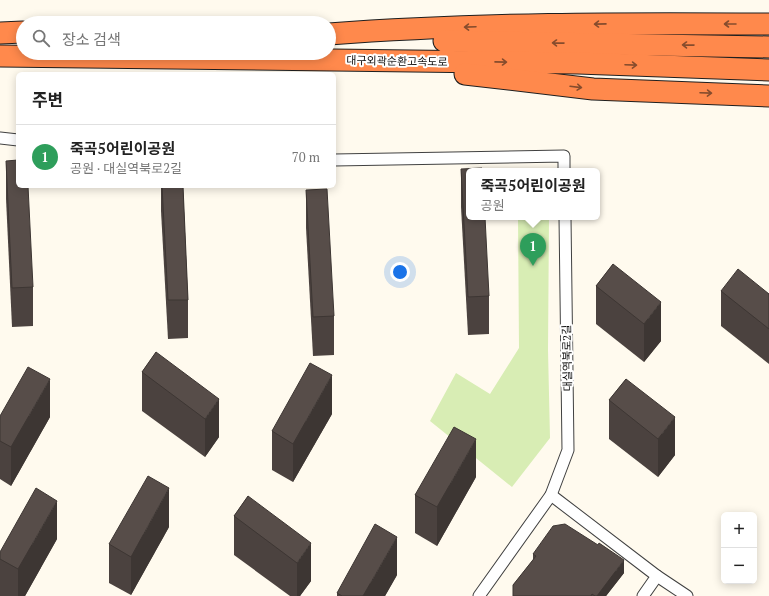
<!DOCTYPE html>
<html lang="ko">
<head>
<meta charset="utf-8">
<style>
	:root { --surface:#fff; --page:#f2f2f2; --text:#222; --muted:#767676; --line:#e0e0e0; --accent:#c91a37 }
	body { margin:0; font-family:"PT Serif","Noto Sans KR",serif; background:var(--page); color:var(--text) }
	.controls { position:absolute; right:12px; bottom:12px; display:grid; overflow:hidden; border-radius:6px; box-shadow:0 2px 10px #0003 }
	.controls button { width:36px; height:36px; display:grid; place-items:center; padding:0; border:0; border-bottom:1px solid var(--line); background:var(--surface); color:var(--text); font:20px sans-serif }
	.you { position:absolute; left:400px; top:272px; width:14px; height:14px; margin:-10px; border:3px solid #fff; border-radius:50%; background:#1a73e8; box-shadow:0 0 0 6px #1a73e833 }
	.badge { display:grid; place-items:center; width:26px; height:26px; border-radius:50%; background:var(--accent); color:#fff; font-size:13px; font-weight:700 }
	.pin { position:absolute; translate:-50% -33px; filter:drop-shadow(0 1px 2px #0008) }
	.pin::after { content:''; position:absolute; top:21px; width:14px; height:12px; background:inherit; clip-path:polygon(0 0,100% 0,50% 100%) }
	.popup { position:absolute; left:466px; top:168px; width:134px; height:52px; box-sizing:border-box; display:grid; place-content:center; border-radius:6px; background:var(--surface); filter:drop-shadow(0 1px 3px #0005); font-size:13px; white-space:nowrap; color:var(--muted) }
	.popup b { font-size:15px; color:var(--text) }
	.popup::after { content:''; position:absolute; left:50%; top:100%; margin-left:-8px; border:8px solid transparent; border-top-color:var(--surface) }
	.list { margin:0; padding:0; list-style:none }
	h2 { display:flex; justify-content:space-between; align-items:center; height:52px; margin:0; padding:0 16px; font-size:17px }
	h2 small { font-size:13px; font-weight:400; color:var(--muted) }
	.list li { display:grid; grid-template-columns:26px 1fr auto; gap:12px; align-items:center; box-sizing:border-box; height:64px; padding:0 16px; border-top:1px solid var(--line) }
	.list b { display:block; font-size:15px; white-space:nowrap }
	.list p { margin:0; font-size:13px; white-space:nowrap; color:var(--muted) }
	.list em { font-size:13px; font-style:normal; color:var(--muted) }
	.icon { flex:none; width:22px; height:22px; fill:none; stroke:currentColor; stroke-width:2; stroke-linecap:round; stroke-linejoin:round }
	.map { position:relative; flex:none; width:769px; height:596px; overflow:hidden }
	.search { position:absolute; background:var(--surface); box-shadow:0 2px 10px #0003; left:16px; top:16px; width:320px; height:44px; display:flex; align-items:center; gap:10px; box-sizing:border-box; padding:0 14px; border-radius:22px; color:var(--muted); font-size:15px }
	.panel { position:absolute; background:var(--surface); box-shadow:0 2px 10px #0003; left:16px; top:72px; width:320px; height:116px; border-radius:6px }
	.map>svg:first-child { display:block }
	.green { fill:#d8edb4 }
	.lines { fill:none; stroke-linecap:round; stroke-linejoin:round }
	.minor-casing { stroke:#414141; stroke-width:13 }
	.motorway-casing { stroke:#1f1f1f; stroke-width:23 }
	.minor { stroke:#fff; stroke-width:11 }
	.motorway { stroke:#ff894c; stroke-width:21 }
	.wall { fill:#4b423f }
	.shaded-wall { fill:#3d3633 }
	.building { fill:#574d49; stroke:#3d3633 }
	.oneway { stroke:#864c2d }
	.labels { text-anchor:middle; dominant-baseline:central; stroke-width:4; stroke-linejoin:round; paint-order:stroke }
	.street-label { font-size:11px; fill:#0e0e0e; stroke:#fff }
</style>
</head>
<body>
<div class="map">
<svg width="769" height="596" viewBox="0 0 769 596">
	<rect width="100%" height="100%" fill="#fffaee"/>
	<!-- green -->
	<polygon class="green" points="518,217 549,217 548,350 550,438 512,487 430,421 456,373 490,394 519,348"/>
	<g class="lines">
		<defs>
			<g id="minor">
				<polyline points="0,138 18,140"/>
				<polyline points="334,160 564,156 564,171"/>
				<polyline points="551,495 657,576 643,596"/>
				<polyline points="657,576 687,596"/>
				<polyline points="479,596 551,495 568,450 565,217"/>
			</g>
			<g id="motorway">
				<polyline points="0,33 23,32"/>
				<path d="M329,34C475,23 622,23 769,24"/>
				<polyline points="444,41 769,47"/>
				<polyline points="0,56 578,63 769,70"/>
				<polyline points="465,74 593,89 769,96"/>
			</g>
		</defs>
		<!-- minor casing -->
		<use href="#minor" class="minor-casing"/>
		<!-- motorway casing -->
		<use href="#motorway" class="motorway-casing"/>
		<!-- minor -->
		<use href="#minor" class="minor"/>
		<!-- motorway -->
		<use href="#motorway" class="motorway"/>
	</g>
	<!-- wall -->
	<g class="wall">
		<polygon points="6,161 33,287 33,326 12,327 6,199"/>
		<polygon points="461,169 489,296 489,334 468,335 461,207"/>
		<polygon points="161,186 183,186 188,300 188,338 168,339 161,211"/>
		<polygon points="306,190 334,316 334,355 313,356 306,228"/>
		<polygon points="613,264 661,341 644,362 596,324 596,286"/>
		<polygon points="721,291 769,294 769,364 721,326"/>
		<polygon points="156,352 219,437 205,457 142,411 142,372"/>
		<polygon points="626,379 675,455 658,477 609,439 609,400"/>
		<polygon points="332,414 293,482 272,470 272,431"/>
		<polygon points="0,416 50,417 11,486 0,479"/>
		<polygon points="476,477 437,546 415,533 415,495"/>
		<polygon points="248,496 311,581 300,596 290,596 234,555 234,516"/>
		<polygon points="169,527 131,595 109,583 109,544"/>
		<polygon points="57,539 25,596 0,596 0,552"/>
		<polygon points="533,554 624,573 606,596 513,596 513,585 533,560"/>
		<polygon points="397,575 385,596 337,596 337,593"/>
	</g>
	<!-- shaded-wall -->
	<g class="shaded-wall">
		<polygon points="661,302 661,341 644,362 644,324"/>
		<polygon points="332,375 332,414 293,482 293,444"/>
		<polygon points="50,379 50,417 11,486 11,447"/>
		<polygon points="219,399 219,437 205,457 205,419"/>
		<polygon points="675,417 675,455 658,477 658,439"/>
		<polygon points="476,439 476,477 437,546 437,507"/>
		<polygon points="169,488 169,527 131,595 131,557"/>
		<polygon points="57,501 57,539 25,596 18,596 18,569"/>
		<polygon points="397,537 397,575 385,596 363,596"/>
		<polygon points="311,543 311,581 300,596 297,596 297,563"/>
		<polygon points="624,560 624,573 606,596 597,596"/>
	</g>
	<!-- building -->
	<g class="building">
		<polygon points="18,160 18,186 28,186 33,287 12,288 6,161"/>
		<polygon points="482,168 482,171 469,171 469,217 485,217 489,296 468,297 461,169"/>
		<polygon points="162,186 183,186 188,300 168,300"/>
		<polygon points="327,189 334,316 313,317 306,190"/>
		<polygon points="613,264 661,302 644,324 596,286"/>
		<polygon points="738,269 769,294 769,329 721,291"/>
		<polygon points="156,352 219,399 205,419 142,372"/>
		<polygon points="310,363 332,375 293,444 272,431"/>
		<polygon points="28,367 50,379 11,447 0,441 0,416"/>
		<polygon points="626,379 675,417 658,439 609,400"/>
		<polygon points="454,427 476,439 437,507 415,495"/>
		<polygon points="148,476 169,488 131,557 109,544"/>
		<polygon points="36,488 57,501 18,569 0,559 0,552"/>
		<polygon points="248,496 311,543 297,563 234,516"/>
		<polygon points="375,524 397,537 363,596 342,596 337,593"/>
		<polygon points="565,524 598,545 599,543 624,560 597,596 595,596 592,594 591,596 513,596 513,585 536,556 533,554 553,526"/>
	</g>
	<!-- one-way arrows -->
	<defs><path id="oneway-shaft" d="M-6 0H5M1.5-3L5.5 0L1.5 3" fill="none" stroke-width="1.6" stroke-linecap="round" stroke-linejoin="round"/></defs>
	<g class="oneway">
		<use href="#oneway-shaft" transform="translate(600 24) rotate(179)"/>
		<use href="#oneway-shaft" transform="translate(730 24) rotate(-180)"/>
		<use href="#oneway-shaft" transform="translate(470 27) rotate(178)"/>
		<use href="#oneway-shaft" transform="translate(558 43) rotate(-179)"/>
		<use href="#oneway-shaft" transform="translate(688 45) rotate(-179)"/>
		<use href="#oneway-shaft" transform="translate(501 62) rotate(1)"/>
		<use href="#oneway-shaft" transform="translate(631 65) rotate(2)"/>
		<use href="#oneway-shaft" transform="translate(576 87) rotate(7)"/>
		<use href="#oneway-shaft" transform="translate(706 93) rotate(2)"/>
	</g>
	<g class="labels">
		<!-- street labels -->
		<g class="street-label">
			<text transform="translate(397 61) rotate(1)">대구외곽순환고속도로</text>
			<text transform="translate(567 358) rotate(-91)">대실역북로2길</text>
		</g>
	</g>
</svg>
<div class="controls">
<button>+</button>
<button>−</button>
</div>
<div class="you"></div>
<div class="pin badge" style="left:533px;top:266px;background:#2e9e5b">1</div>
<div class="popup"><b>죽곡5어린이공원</b>공원</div>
<div class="search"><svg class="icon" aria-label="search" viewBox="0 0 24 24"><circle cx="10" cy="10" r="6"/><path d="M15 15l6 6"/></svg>장소 검색</div>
<section class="panel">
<h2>주변<small></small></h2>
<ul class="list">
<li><span class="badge" style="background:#2e9e5b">1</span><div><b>죽곡5어린이공원</b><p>공원 · 대실역북로2길</p></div><em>70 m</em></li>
</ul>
</section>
</div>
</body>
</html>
